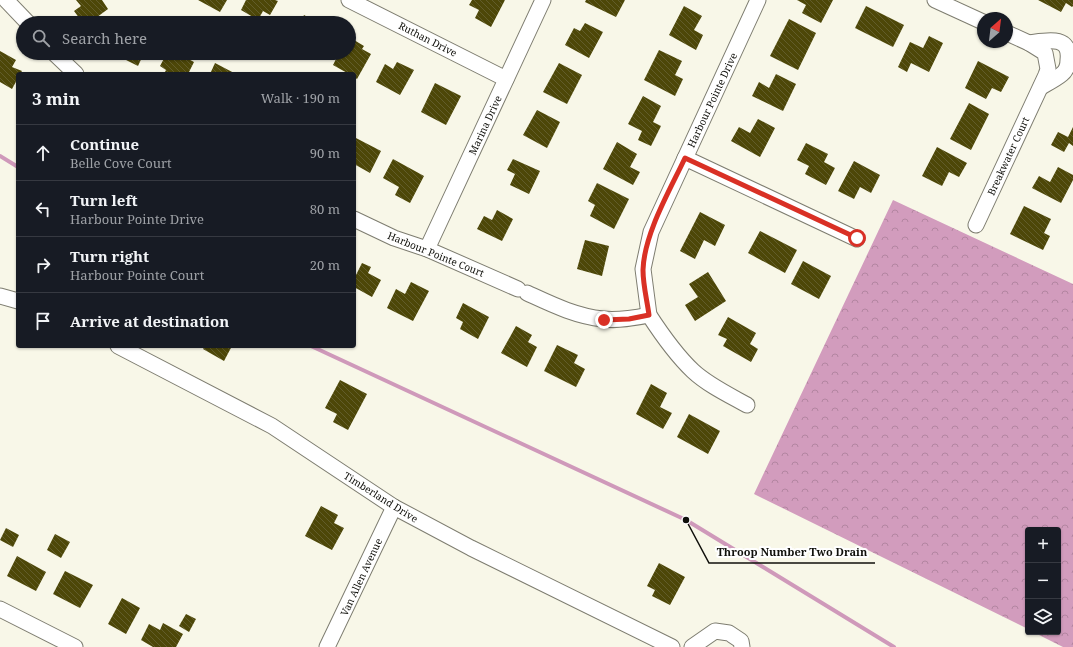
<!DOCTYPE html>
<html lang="en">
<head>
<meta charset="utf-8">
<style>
	:root { --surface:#171b24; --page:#242831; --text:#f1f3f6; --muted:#9ea1a6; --line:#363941 }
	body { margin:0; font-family:"Noto Serif",serif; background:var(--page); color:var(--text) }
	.controls { position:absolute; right:12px; bottom:12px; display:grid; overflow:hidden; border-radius:4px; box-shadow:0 1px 3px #0004 }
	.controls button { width:36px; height:36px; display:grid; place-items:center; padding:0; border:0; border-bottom:1px solid var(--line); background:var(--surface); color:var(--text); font:20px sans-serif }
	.compass { position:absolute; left:977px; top:12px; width:36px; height:36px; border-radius:50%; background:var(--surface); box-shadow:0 1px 3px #0004; rotate:28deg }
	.stop { position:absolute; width:12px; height:12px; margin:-9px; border:3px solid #d93025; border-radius:50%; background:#fff }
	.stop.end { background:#d93025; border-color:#fff; box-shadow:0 1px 4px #0008 }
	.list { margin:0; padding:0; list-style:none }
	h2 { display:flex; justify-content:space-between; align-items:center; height:52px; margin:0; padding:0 16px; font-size:17px }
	h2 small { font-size:13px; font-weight:400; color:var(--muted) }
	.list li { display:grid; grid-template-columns:26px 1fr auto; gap:12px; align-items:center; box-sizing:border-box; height:56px; padding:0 16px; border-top:1px solid var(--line) }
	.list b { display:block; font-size:15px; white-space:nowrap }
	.list p { margin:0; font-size:13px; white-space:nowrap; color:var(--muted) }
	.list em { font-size:13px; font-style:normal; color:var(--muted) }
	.icon { flex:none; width:22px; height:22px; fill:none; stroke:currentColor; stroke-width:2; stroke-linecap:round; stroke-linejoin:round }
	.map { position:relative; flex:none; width:1073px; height:647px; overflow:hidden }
	.search { position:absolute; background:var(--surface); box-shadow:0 1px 3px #0004; left:16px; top:16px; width:340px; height:44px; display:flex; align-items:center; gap:10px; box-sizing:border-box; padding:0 14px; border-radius:22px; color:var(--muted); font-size:15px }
	.panel { position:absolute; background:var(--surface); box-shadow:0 1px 3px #0004; left:16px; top:72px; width:340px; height:276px; border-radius:4px }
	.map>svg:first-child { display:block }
	.forest { fill:url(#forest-crowns) }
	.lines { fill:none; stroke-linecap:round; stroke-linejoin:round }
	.stream { stroke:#cf99ba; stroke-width:4 }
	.building { fill:url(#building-back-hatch) }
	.minor-casing { stroke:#7e7d70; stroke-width:17 }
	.minor { stroke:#fff; stroke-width:15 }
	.route { stroke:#d93025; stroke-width:5 }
	.labels { text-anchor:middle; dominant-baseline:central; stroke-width:4; stroke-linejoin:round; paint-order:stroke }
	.street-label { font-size:10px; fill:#10100b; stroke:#fff }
	.leader { fill:none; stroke:#10100b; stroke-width:1.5 }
	.callout-dot { fill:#10100b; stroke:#fff; stroke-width:1.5 }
	.callout-label { font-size:11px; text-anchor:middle; font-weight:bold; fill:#10100b; stroke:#fff; stroke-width:4; stroke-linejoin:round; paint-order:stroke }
</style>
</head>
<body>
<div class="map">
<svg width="1073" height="647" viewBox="0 0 1073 647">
	<defs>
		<pattern id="forest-crowns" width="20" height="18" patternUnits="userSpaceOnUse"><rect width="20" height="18" fill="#d29cbd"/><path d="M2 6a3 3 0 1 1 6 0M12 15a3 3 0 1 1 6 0" fill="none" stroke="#b385a1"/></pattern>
		<pattern id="building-back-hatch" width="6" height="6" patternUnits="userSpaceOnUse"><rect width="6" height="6" fill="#4d4708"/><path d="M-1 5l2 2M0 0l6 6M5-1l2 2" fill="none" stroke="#625d2b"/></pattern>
	</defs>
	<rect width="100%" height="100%" fill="#f8f7e8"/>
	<!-- forest -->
	<polygon class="forest" points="893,200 1073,284 1073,647 1063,647 1033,632 1058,632 1058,530 1028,530 1028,629 754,494"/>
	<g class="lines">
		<!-- stream -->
		<g class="stream">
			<polyline points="0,156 18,167"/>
			<polyline points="311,346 686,520 894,647"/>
		</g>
	</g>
	<!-- building -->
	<g class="building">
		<polygon points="76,0 102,0 108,9 89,23 83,23 74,11 81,6"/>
		<polygon points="198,0 227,0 220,12"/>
		<polygon points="246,0 275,0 278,1 270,15 263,11 258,20 241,10"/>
		<polygon points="472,0 505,0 491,27 475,18 479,10 469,5"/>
		<polygon points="586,0 625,0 616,17 585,2"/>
		<polygon points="797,0 833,0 821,23 802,13 806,5"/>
		<polygon points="1038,0 1073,0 1073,6 1072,7 1066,3 1061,12"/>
		<polygon points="684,6 702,16 694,30 703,35 696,50 669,35"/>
		<polygon points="866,6 904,25 893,47 855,28"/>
		<polygon points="304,15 318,23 300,23"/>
		<polygon points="789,19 816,33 798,70 770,56"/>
		<polygon points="585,23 603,32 589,58 565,45 574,28 580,31"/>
		<polygon points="929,36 943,43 929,72 911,63 907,72 898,67 910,42 923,48"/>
		<polygon points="349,37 364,46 362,49 371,54 357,79 354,77 354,74 349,74 333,65 339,53 349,53"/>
		<polygon points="659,50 682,61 675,75 683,79 675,96 644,80"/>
		<polygon points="0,51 16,60 12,67 22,71 20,74 18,74 18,78 12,89 0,82"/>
		<polygon points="124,53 144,53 138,66 122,58"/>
		<polygon points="167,53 177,53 194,62 188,74 164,74 166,70 160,66"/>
		<polygon points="978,61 1009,77 1001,92 992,88 986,99 965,88"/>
		<polygon points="397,62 414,70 400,95 376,82 385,64 393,69"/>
		<polygon points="215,63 236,74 210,74"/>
		<polygon points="559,63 582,75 567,104 543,92"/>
		<polygon points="776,74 796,84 783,111 752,96 759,82 769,88"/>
		<polygon points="435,83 461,96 446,125 421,112"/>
		<polygon points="643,96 661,106 653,122 661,126 651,146 638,140 642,131 628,124"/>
		<polygon points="969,103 989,114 971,150 950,139"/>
		<polygon points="537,110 560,122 547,148 523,135"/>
		<polygon points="758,119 775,128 760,157 731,141 739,127 750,133"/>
		<polygon points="1073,127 1073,146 1069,143 1064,152 1051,145 1058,132 1068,137"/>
		<polygon points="354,137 381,151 370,173 354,164"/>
		<polygon points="617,142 637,154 630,167 640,172 633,185 603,169"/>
		<polygon points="806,143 828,154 824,162 835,168 826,185 805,174 809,166 797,160"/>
		<polygon points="937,147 967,163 959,177 949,172 942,186 922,176"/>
		<polygon points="393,159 424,176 410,203 395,195 399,187 383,178"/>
		<polygon points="513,159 540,171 529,194 510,185 515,174 507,170"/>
		<polygon points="854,161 880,175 871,193 860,187 854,199 838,191"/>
		<polygon points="1058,167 1073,175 1073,180 1061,203 1032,188 1039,176 1050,182"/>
		<polygon points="597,183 629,199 614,229 590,216 595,205 588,201"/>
		<polygon points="1024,206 1051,219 1044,233 1050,236 1043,250 1010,234"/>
		<polygon points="497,210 513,219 502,241 477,229 484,216 492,220"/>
		<polygon points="700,212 725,225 715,246 704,240 695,259 680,251"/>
		<polygon points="760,231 797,250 785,273 748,253"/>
		<polygon points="585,240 609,246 602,276 577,269"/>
		<polygon points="803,261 831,276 819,299 791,284"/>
		<polygon points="362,263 371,267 368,273 381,280 372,297 354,287 354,279"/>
		<polygon points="708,272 726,301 695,321 685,305 698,297 689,284"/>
		<polygon points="411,282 429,291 413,321 387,308 396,289 405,294"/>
		<polygon points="463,303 489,317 478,339 460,329 463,322 456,318"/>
		<polygon points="728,317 756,333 750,344 758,349 751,362 723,346 727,339 718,335"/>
		<polygon points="516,326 532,335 528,342 537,347 527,367 501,353"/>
		<polygon points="557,345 578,355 574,363 585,369 576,387 544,371"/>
		<polygon points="205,346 232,346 224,361 203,349"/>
		<polygon points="340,380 367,394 348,430 333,422 337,414 325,408"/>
		<polygon points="651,384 667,393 660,407 672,413 663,429 636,414"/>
		<polygon points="689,414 720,431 708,454 677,437"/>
		<polygon points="321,506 338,515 334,523 344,528 332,550 305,536"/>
		<polygon points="6,528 19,535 13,547 0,540"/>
		<polygon points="55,534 70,542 61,558 47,550"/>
		<polygon points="17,556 46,572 36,591 7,576"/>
		<polygon points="659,563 685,577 670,605 652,596 655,590 647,586"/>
		<polygon points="65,571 93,585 80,608 53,594"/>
		<polygon points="122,598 140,608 126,634 108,624"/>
		<polygon points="186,614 196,619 189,632 179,626"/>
		<polygon points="163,623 183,634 176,647 153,647 141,640 149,624 160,630"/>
	</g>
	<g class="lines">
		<defs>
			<g id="minor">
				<polyline points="6,0 28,23"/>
				<polyline points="349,0 506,79"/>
				<polyline points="935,0 983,22"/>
				<path d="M1029,43C1045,41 1071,34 1068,60C1068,65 1066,71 1062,74C1056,79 1048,83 1041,87"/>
				<polyline points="54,53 76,74"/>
				<polyline points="685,158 857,239"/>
				<polyline points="354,219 394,238 427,249 518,289"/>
				<polyline points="976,225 1046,75 1048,69 1045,53 1029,43 1007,33"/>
				<polyline points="427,249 543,0"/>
				<path d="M527,293C551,304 575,316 603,319C618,321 634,318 649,315C662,335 675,354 693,371C708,385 729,395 747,405"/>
				<polyline points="0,296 18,301"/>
				<polyline points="649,315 643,269 651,232 758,0"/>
				<polyline points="118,346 272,426 394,507 471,548 672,647"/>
				<polyline points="0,609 75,647"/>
				<polyline points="327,647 394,507"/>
				<polyline points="692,647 715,631 729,633 741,641 742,647"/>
			</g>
		</defs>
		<!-- minor casing -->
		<use href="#minor" class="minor-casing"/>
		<!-- minor -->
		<use href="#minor" class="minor"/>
	</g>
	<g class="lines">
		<!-- route -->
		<path class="route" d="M604,320L629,319L649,315C647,300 643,285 643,270C644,234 670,190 685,158L857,238"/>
	</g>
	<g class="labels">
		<!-- street labels -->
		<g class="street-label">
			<text transform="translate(428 39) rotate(27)">Ruthan Drive</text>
			<text transform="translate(712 100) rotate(-65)">Harbour Pointe Drive</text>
			<text transform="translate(485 125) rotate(-65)">Marina Drive</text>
			<text transform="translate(1008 156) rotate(-65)">Breakwater Court</text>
			<text transform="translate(436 254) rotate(22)">Harbour Pointe Court</text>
			<text transform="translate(381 497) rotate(32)">Timberland Drive</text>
			<text transform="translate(361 577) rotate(-65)">Van Allen Avenue</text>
		</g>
	</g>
	<!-- callouts -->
	<path class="leader" d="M686 520L709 563H875"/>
	<circle class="callout-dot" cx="686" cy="520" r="4"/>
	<g class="callout-label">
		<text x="792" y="556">Throop Number Two Drain</text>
	</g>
</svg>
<div class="controls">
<button>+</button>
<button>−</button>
<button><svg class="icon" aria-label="layers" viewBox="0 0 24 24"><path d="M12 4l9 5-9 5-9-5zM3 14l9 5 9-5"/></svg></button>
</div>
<svg class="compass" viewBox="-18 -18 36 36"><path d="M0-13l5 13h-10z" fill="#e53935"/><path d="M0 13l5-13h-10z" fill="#9ea1a6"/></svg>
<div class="stop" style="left:857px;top:238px"></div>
<div class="stop end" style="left:604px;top:320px"></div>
<div class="search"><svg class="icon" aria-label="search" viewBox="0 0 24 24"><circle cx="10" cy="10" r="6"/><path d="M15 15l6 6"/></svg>Search here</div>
<section class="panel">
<h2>3 min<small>Walk · 190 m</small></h2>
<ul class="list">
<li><svg class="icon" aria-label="ahead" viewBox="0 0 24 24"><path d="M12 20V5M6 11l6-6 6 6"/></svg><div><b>Continue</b><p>Belle Cove Court</p></div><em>90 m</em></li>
<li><svg class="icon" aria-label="left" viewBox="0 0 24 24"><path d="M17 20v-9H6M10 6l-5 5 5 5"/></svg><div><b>Turn left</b><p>Harbour Pointe Drive</p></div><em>80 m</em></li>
<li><svg class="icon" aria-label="right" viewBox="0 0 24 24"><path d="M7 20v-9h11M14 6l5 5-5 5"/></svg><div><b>Turn right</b><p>Harbour Pointe Court</p></div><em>20 m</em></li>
<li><svg class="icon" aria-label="arrive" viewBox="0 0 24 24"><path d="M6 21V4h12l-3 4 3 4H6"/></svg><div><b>Arrive at destination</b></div></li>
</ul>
</section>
</div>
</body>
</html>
